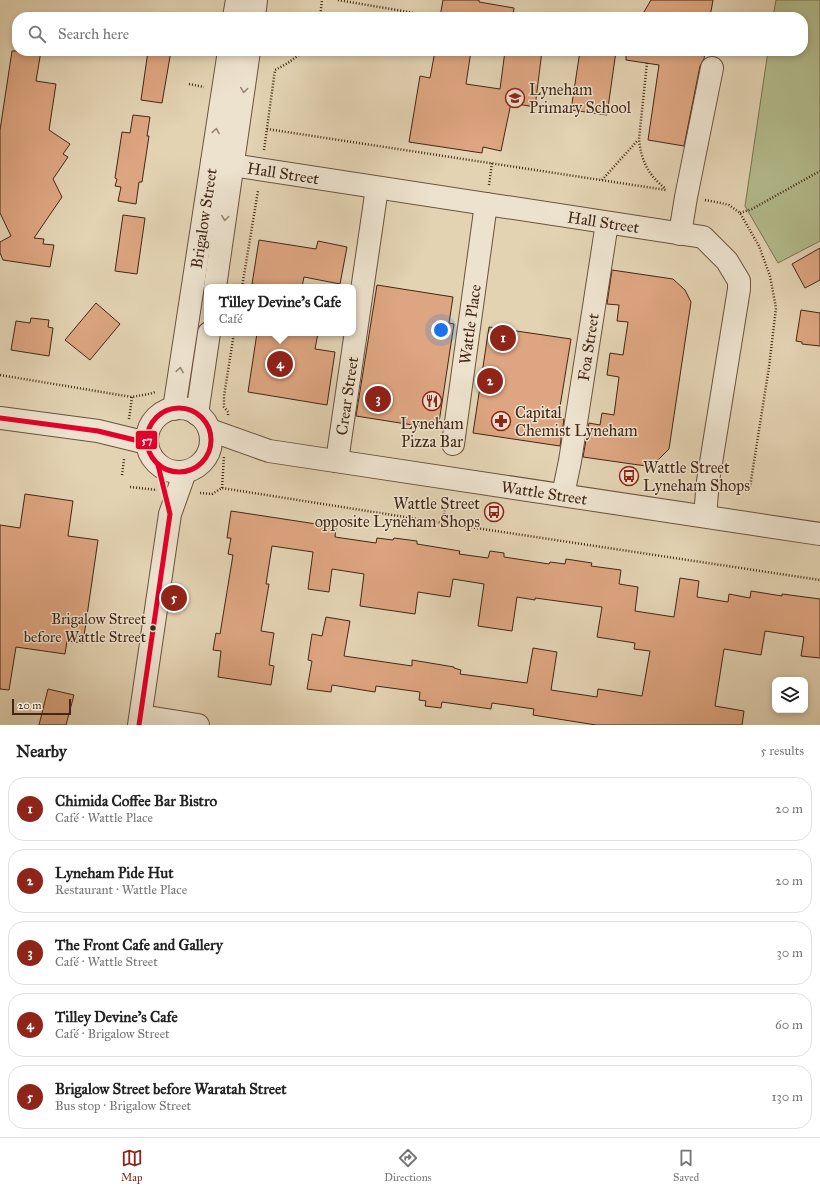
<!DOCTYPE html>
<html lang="en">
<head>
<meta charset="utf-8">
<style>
	:root { --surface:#fff; --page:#f2f2f2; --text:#222; --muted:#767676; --line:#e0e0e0; --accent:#8f2418 }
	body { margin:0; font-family:"IM FELL Great Primer",serif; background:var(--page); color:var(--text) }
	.controls { position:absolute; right:12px; bottom:12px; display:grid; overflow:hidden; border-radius:8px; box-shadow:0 2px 6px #0003 }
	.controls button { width:36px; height:36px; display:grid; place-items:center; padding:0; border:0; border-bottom:1px solid var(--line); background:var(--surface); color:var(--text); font:20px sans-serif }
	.scale { position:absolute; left:12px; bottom:10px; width:59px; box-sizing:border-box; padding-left:4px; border:2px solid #432714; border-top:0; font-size:11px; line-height:14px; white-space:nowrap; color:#432714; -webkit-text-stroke:3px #ede2ce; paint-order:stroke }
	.you { position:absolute; left:441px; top:330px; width:14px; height:14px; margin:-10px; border:3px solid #fff; border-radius:50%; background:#1a73e8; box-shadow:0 0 0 6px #1a73e833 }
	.badge { display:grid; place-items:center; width:26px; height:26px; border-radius:50%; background:var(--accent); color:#fff; font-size:13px; font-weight:700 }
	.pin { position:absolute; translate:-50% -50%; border:2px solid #fff; box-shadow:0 1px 4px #0006 }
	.popup { position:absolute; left:204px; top:284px; width:152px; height:52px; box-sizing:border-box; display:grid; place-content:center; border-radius:8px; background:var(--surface); filter:drop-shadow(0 1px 3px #0005); font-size:13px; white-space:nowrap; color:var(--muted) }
	.popup b { font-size:15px; color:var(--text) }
	.popup::after { content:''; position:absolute; left:50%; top:100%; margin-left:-8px; border:8px solid transparent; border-top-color:var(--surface) }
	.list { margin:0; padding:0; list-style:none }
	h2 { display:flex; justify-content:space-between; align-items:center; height:52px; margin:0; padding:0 16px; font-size:17px }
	h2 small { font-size:13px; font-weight:400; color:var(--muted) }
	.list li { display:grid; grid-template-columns:26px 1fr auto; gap:12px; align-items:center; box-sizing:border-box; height:64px; margin:0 8px 8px; padding:0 8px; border:1px solid var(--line); border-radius:16px }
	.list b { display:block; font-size:15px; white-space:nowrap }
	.list p { margin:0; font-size:13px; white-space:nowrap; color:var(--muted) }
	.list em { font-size:13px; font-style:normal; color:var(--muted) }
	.icon { flex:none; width:22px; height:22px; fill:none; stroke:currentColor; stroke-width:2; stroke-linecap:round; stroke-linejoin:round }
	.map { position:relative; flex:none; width:820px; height:725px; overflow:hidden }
	.search { position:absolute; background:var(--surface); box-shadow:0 2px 6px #0003; left:12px; right:12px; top:12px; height:44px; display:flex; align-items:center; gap:10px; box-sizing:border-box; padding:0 14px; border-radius:16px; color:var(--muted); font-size:15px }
	.sheet { height:412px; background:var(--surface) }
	nav { display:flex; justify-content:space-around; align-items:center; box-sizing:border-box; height:56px; border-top:1px solid var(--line); background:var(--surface); font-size:11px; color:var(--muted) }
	nav a { display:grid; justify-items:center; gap:2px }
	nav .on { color:var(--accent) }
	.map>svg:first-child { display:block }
	.green { fill:#b3bc8d; stroke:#7b7250 }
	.building { fill:#dda581; stroke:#432714 }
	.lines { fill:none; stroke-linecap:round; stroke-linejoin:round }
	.minor-casing { stroke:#6b523c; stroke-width:24 }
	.path { stroke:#432714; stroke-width:2.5; stroke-dasharray:1 2; stroke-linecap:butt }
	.minor { stroke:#ede2ce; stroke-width:22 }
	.bus-1-casing { stroke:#ede2ce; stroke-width:8 }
	.bus-1 { stroke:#e4002b; stroke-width:5 }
	.oneway { stroke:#988471 }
	.bus-dot { fill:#432714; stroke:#ede2ce; stroke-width:1.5 }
	.labels { text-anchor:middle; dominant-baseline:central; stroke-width:3; stroke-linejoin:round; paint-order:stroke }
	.bus-label { font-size:15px; fill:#432714; stroke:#ede2ce; text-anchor:end }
	.poi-label { font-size:16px; fill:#432714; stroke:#ede2ce; text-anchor:start }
	.street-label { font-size:16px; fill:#432714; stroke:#ede2ce }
	.line-badge { stroke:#ede2ce; stroke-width:1.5 }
	.badge-label { font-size:11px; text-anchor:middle; font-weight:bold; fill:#fff }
</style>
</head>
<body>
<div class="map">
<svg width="820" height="725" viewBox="0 0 820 725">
	<rect width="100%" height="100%" fill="#e3d3b3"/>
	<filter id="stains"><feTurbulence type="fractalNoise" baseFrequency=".005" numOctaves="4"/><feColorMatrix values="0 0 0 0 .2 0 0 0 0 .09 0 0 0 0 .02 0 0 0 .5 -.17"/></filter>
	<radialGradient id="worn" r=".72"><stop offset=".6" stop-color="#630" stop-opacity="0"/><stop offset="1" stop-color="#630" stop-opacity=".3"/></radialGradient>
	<!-- green -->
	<polygon class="green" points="776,0 820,0 820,241 778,263 745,206 768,51 803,51 803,17 773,17"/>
	<!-- building -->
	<g class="building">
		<polygon points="443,0 479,0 479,2 514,8 513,17 440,17"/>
		<polygon points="651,0 713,0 710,17 641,17"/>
		<polygon points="12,51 41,51 36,81 56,84 49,130 70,144 63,154 68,157 53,179 62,197 34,238 44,239 43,244 54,245 50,267 3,260 0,253 0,242 11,236 0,213 0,130"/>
		<polygon points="148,51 171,51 162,103 141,100"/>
		<polygon points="435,51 471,51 466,84 500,89 505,51 542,51 535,107 511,103 501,151 483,147 482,153 409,142 420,76 430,78"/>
		<polygon points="580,51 616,51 607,115 571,110"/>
		<polygon points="626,51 705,51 704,59 700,66 684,146 648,140 659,65 626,60"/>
		<polygon points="133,115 150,117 147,136 149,136 142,182 139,182 136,204 118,201 121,187 115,186 117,179 115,178 122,132 130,133"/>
		<polygon points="123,215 145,218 137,274 115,271"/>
		<polygon points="259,240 316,249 318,241 347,247 340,284 304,277 302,287 270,287 252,284"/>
		<polygon points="820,248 820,280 805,288 792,264"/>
		<polygon points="612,270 673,279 685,290 691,302 669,449 659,459 646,466 583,457 589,423 600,425 602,413 614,415 619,377 607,375 610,353 623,355 628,322 617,321 619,305 607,304"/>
		<polygon points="377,285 453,297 449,323 454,324 438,429 356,416"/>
		<polygon points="96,303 120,324 90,360 65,340"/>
		<polygon points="801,310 820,313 820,346 802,344 802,342 796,341"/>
		<polygon points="31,318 49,320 48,327 53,328 49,356 11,350 16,321 30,323"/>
		<polygon points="489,327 571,339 558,419 564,419 560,446 473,433"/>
		<polygon points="257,333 318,333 315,349 335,352 327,405 248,392"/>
		<polygon points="25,494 73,501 68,536 98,540 83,643 67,641 65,654 16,647 9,690 0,689 0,525 20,528"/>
		<polygon points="231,511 336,527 335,537 376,543 377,538 393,540 394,538 417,541 417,544 460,551 459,554 488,558 490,551 504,553 504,557 549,564 550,562 565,564 566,559 592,563 591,566 621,570 619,584 638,587 635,611 674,617 680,578 699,581 697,597 728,602 729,594 750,598 751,591 782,596 782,594 820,599 820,658 801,656 804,637 765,631 761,655 724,649 715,706 744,711 742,725 596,725 533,715 534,709 492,703 491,709 442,702 441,708 425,706 426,701 419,700 420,692 376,686 375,692 332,685 331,692 307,689 312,661 308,660 312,634 322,636 326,617 350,621 344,656 412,666 412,660 454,667 454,668 461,670 460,674 527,683 533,648 557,652 551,690 597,697 598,689 642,696 650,651 634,649 635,643 597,637 602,607 535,598 535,600 517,597 512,631 478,626 484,584 453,579 450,597 418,592 415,614 360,606 364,574 332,569 329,592 308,589 313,552 272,546 266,584 269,584 261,631 274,633 269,665 274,666 271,685 218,677 221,651 213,650 216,633 220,634 233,555 228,554 231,538 227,538"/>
		<polygon points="48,689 74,695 66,725 39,725"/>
	</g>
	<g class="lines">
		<defs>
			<g id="minor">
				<polyline points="234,17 237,0"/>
				<polyline points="254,17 256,0"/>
				<path id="s1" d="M212,162L703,237L727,261L739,281V289L708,481L705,516"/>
				<polyline points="680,234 686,197 712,68"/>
				<polyline points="215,287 249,51"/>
				<circle cx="179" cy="440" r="32"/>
				<path id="s2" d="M174,409L229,51"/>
				<polyline points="197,414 209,333"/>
				<polyline points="0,418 98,431 147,443"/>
				<path id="s3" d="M210,430L269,451L820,534"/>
				<path id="s4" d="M453,444L486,204"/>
				<path id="s5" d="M337,461L377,188"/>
				<path id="s6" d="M563,495L570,461L607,223"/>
				<polyline points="141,716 198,725"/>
				<polyline points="139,725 170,514 185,472"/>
			</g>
		</defs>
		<!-- minor casing -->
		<use href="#minor" class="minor-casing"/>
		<!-- path -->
		<g class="path">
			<polyline points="338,0 420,14"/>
			<polyline points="320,17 322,0"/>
			<path d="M647,63L639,139C641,161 649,176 666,189"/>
			<polyline points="189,84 204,87"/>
			<polyline points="267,129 666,190"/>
			<polyline points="264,150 275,70 288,63 304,51"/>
			<polyline points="602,180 638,140"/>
			<polyline points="489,185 492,163"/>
			<polyline points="705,200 721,203 729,205 740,213 759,246 770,276 776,308 769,367 750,487"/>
			<polyline points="740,213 752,209 820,171"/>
			<polyline points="242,287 258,191"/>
			<path d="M0,375L132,397C140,395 148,395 155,392"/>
			<polyline points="228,415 228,412 224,407 224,396 234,333"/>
			<polyline points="129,419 132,397"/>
			<polyline points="122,475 124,459"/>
			<polyline points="130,487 157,490"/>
			<polyline points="222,488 224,456"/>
			<polyline points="200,493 212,494 222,488 443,523 820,580"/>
			<polyline points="443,523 446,498"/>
		</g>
		<!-- minor -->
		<use href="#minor" class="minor"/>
		<defs>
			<g id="bus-1">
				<circle cx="179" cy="440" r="32"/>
				<polyline points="0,418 98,431 147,443"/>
				<polyline points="139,725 170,514 158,465"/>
			</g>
		</defs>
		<!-- bus-1 casing -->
		<use href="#bus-1" class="bus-1-casing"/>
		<!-- bus-1 -->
		<use href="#bus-1" class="bus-1"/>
	</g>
	<!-- one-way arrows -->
	<defs><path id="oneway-chevron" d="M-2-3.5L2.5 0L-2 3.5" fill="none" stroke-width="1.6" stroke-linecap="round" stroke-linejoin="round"/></defs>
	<g class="oneway">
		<use href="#oneway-chevron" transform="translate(244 90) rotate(98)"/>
		<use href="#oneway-chevron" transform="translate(216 131) rotate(-81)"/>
		<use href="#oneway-chevron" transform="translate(225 218) rotate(98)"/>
		<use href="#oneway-chevron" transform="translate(180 370) rotate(-81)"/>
	</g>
	<!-- icons -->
	<defs>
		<symbol id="school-ring" viewBox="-11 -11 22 22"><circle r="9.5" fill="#ede2ce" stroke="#8f2418" stroke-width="1.5"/><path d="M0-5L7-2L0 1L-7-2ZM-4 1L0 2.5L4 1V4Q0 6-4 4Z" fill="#8f2418"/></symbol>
		<symbol id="restaurant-ring" viewBox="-11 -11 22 22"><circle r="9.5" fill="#ede2ce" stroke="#8f2418" stroke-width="1.5"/><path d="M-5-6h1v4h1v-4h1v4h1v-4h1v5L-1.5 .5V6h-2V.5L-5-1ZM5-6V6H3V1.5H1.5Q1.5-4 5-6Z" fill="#8f2418"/></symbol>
		<symbol id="pharmacy-ring" viewBox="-11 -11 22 22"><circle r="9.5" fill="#ede2ce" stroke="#8f2418" stroke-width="1.5"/><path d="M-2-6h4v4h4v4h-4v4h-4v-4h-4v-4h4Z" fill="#8f2418"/></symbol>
		<symbol id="bus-ring" viewBox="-11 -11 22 22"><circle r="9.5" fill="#ede2ce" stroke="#8f2418" stroke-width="1.5"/><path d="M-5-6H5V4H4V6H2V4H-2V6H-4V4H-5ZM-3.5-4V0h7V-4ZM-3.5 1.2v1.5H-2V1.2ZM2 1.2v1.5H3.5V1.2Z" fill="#8f2418"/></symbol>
	</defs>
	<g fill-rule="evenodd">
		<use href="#school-ring" x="504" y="87" width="22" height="22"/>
		<use href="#restaurant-ring" x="421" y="390" width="22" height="22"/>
		<use href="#pharmacy-ring" x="490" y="410" width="22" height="22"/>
		<use href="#bus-ring" x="618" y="465" width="22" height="22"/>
		<use href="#bus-ring" x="483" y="501" width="22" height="22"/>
	</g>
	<!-- markers -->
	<circle class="bus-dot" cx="153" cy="628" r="3.5"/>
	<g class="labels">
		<!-- bus labels -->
		<g class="bus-label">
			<text x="146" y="619">Brigalow Street<tspan x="146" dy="18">before Wattle Street</tspan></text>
		</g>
		<!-- poi labels -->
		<g class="poi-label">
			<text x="529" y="89">Lyneham<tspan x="529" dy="18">Primary School</tspan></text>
			<text x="515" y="412">Capital<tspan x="515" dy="18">Chemist Lyneham</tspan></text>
			<text x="432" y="423" text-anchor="middle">Lyneham<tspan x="432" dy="18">Pizza Bar</tspan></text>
			<text x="643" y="467">Wattle Street<tspan x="643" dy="18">Lyneham Shops</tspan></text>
			<text x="480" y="503" text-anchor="end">Wattle Street<tspan x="480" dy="18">opposite Lyneham Shops</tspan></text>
		</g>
		<!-- street labels -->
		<g class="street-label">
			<text stroke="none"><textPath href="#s1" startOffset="72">Hall Street</textPath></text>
			<text stroke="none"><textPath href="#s2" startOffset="193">Brigalow Street</textPath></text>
			<text stroke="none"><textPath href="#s1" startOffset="396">Hall Street</textPath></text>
			<text stroke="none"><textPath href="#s4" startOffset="121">Wattle Place</textPath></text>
			<text stroke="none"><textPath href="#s6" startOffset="150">Foa Street</textPath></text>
			<text stroke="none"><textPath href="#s5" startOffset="66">Crear Street</textPath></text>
			<text stroke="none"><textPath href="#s3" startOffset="341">Wattle Street</textPath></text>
		</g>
	</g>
	<rect class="line-badge" x="135" y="430" width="23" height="20" rx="4" fill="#e4002b"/>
	<g class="badge-label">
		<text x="147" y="444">57</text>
	</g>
	<rect width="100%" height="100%" filter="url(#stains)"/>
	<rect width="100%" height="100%" fill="url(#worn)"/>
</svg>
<div class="controls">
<button><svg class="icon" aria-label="layers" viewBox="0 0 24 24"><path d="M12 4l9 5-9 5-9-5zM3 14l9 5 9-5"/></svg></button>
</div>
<div class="scale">20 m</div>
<div class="you"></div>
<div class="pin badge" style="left:503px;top:338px">1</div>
<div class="pin badge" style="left:490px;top:381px">2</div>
<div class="pin badge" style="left:378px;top:399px">3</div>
<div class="pin badge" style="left:280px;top:364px">4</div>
<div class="popup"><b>Tilley Devine's Cafe</b>Café</div>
<div class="pin badge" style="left:174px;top:598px">5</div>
<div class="search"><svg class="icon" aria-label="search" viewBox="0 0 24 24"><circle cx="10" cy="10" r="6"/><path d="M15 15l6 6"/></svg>Search here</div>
</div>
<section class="sheet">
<h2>Nearby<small>5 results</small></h2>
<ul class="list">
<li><span class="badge">1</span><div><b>Chimida Coffee Bar Bistro</b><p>Café · Wattle Place</p></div><em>20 m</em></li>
<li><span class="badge">2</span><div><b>Lyneham Pide Hut</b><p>Restaurant · Wattle Place</p></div><em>20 m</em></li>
<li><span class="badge">3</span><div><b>The Front Cafe and Gallery</b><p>Café · Wattle Street</p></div><em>30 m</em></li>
<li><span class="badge">4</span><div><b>Tilley Devine's Cafe</b><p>Café · Brigalow Street</p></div><em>60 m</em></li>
<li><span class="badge">5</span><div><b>Brigalow Street before Waratah Street</b><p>Bus stop · Brigalow Street</p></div><em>130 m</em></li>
</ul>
</section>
<nav>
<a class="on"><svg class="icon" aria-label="map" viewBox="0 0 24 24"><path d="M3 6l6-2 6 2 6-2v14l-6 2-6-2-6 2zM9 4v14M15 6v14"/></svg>Map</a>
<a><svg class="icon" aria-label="directions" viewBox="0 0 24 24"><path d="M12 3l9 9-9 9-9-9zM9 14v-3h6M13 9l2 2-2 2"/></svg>Directions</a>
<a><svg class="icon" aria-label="saved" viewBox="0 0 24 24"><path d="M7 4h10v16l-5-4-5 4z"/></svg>Saved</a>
</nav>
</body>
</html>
